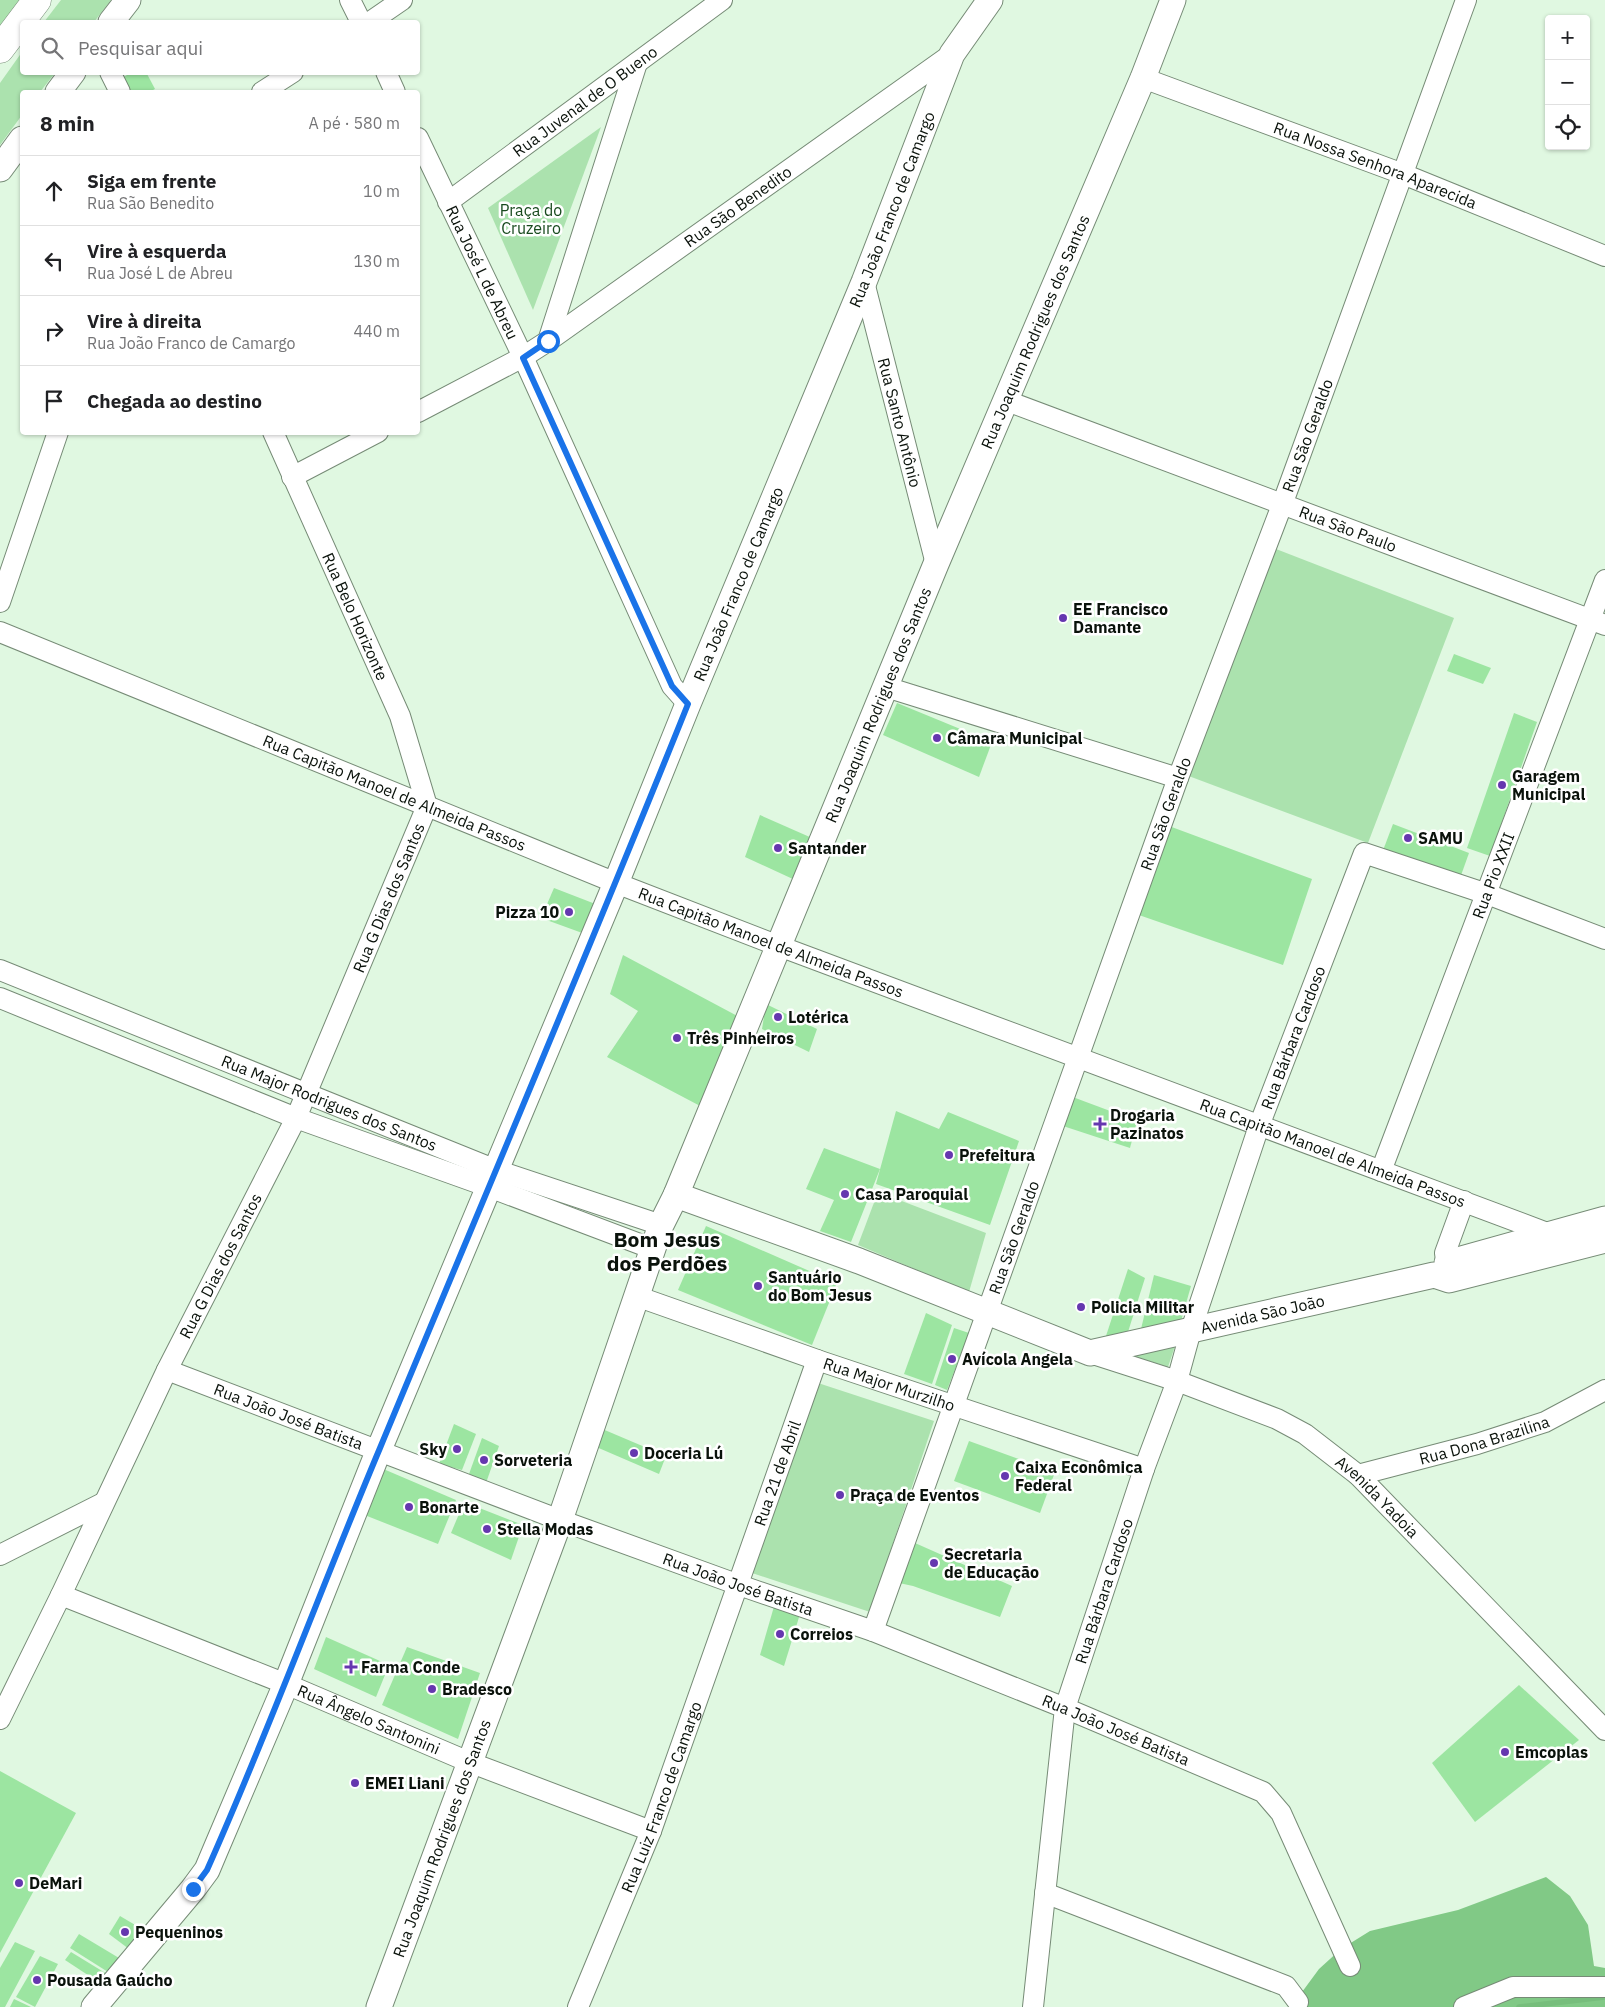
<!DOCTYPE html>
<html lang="pt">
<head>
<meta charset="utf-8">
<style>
	:root { --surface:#fff; --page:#f6f6f6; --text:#202124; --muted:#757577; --line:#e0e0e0 }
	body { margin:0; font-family:"IBM Plex Sans",sans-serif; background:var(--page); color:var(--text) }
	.controls { position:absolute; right:15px; top:15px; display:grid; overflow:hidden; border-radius:5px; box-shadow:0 1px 4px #0004 }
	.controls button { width:45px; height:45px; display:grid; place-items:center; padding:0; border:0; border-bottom:1px solid var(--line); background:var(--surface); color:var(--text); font:25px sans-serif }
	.stop { position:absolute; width:15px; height:15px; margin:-11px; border:4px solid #1a73e8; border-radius:50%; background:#fff }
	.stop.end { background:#1a73e8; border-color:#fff; box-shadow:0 1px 5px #0008 }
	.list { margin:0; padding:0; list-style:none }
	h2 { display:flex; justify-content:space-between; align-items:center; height:65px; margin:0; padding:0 20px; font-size:21px }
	h2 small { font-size:16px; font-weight:400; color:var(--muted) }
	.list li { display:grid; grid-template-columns:32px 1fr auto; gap:15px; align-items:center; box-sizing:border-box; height:70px; padding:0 20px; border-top:1px solid var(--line) }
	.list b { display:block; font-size:19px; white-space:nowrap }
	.list p { margin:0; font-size:16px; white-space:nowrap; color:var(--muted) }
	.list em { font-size:16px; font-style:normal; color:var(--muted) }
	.icon { flex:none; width:28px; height:28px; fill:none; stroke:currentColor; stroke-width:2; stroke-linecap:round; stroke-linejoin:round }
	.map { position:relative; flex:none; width:1605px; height:2007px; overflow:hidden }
	.search { position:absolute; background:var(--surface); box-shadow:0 1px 4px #0004; left:20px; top:20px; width:400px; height:55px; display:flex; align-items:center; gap:12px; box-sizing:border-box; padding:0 18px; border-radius:5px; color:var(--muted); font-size:19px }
	.panel { position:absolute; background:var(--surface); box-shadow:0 1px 4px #0004; left:20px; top:90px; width:400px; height:345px; border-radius:5px }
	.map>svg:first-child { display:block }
	.green { fill:#abe2ae }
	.forest { fill:#81c986 }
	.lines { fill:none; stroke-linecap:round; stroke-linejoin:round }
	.stream { stroke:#77be7c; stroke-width:5.5 }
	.building { fill:#9ce5a1 }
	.minor-casing { stroke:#768b76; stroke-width:22 }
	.tertiary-casing { stroke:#768b76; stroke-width:27 }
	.motorway-casing { stroke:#768b76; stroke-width:29 }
	.minor { stroke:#fff; stroke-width:20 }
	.tertiary { stroke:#fff; stroke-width:25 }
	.motorway { stroke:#fff; stroke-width:28 }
	.route { stroke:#1a73e8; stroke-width:6 }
	.poi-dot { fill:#6537af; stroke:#fff; stroke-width:2 }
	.labels { text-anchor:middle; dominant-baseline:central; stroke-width:5; stroke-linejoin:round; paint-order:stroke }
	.street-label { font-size:16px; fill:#0a120b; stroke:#fff }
	.park-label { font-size:16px; fill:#184a1e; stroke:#fff }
	.poi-label { font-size:16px; font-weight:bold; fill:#0a120b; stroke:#fff; text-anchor:start }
	.district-label { font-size:21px; font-weight:bold; fill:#0a120b; stroke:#fff }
</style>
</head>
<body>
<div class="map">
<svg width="1605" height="2007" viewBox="0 0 1605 2007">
	<rect width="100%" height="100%" fill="#e0f8e1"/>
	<!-- green -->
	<g class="green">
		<polygon points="0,0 21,0 0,28"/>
		<polygon points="61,0 111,0 94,22 44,22"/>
		<polygon points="22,52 22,72 55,73 40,92 22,92 22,115 0,145 0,83"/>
		<polygon points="601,127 533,310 488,208"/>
		<polygon points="1276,549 1454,618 1368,843 1186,775"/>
		<polygon points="878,1192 986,1233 969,1292 858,1245"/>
		<polygon points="1176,1343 1168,1367 1130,1355"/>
		<polygon points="815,1382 934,1421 870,1612 743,1570"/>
	</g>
	<!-- forest -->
	<polygon class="forest" points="1546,1877 1570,1896 1588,1925 1594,1966 1605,1968 1605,2007 1291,2007 1319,1969 1341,1949 1370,1931 1458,1910"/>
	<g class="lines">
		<!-- stream -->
		<polyline class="stream" points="1519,2007 1605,1997"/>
	</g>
	<!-- building -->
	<g class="building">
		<polygon points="132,72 146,72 155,89 149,92 130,92 122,78"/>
		<polygon points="1454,654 1491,668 1483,684 1447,671"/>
		<polygon points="897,703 992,742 979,777 883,735"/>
		<polygon points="1514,713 1537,722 1490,856 1467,848"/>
		<polygon points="760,815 812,838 795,880 745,857"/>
		<polygon points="1393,824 1469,853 1459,881 1382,853"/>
		<polygon points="1169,826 1312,879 1283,965 1136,914"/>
		<polygon points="554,888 598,905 585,934 541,918"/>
		<polygon points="623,955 743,1019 704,1108 607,1057 638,1011 610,994"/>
		<polygon points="766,1004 817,1029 809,1052 762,1029"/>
		<polygon points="1070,1096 1137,1121 1130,1148 1063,1126"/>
		<polygon points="896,1111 939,1129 948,1112 1019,1141 990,1225 876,1184"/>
		<polygon points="824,1148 880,1169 851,1242 820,1231 834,1200 806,1189"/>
		<polygon points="706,1226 837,1283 812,1345 678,1290"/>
		<polygon points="1128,1269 1145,1278 1128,1332 1105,1339"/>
		<polygon points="1154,1275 1191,1286 1181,1321 1141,1329"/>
		<polygon points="926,1313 952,1325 932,1384 904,1374"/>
		<polygon points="954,1328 969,1333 947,1390 935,1385"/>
		<polygon points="454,1424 476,1434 462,1470 439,1464"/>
		<polygon points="600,1428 666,1456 659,1474 594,1446"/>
		<polygon points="482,1438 499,1446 486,1483 469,1474"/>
		<polygon points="969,1441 1055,1472 1040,1513 954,1481"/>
		<polygon points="381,1468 456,1500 438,1544 362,1514"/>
		<polygon points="464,1502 523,1525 511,1560 451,1533"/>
		<polygon points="915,1543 1012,1586 1000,1617 913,1586 899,1583"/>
		<polygon points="775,1603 800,1614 784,1666 760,1655"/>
		<polygon points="326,1637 389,1665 376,1697 314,1669"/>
		<polygon points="407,1647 480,1673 458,1739 382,1705"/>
		<polygon points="1519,1685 1579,1740 1475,1822 1432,1763"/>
		<polygon points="0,1771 76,1813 0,1953"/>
		<polygon points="120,1916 142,1929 129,1949 109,1934"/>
		<polygon points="79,1934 119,1958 108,1972 70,1948"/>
		<polygon points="15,1942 35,1951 5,2007 0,2007 0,1968"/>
		<polygon points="71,1952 107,1974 100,1983 65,1960"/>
		<polygon points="40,1956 58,1964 35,2007 16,1997"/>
		<polygon points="14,1999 31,2007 10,2007"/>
	</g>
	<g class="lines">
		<defs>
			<g id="minor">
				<polyline points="350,0 361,22"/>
				<polyline points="370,22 402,0"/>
				<polyline points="110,72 120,92"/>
				<polyline points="386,72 395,92"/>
				<path id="s1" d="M1143,78L1403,174L1605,256"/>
				<polyline points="262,92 293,72"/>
				<path id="s2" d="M418,138L523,357L672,686L688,704"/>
				<path id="s3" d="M448,202L722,0"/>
				<path id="s4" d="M864,282L936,564"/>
				<polyline points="548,341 637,63"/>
				<path id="s5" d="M1007,401L1605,625"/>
				<path id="s6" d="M418,412L523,357L548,341L952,54"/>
				<path id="s7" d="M273,432L400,716L427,806"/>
				<polyline points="292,477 378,432"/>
				<polyline points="0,602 58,432"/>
				<path id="s8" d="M0,632L616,883L779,946L1550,1234"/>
				<polyline points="886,687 1178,778"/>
				<path id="s9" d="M0,970L496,1170L661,1225"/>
				<polyline points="0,998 296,1118 489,1187 653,1249"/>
				<path id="s10" d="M1381,1171L1605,580"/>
				<polyline points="1448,1275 1445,1253 1464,1201"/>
				<path id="s11" d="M636,1296L823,1362L1144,1469"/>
				<path id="s12" d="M1090,1353L1177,1381L1277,1419L1305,1434L1358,1475L1605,1730"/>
				<path id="s13" d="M167,1370L560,1520L739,1585L873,1631L1065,1708L1263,1792L1281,1813L1350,1966"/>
				<path id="s14" d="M1358,1475L1477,1444L1545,1422L1605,1390"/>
				<polyline points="0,1555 103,1503"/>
				<path id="s15" d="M61,1595L286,1684L469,1762L651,1831"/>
				<path id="s16" d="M873,1631L1178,778L1282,505L1466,0"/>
				<path id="s17" d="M0,1719L61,1595L167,1370L296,1118L427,806"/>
				<polyline points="1045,1893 1286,1986 1298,2002"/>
				<path id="s18" d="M578,2007L651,1831L817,1360"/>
				<path id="s19" d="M1033,2007L1065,1708L1144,1469L1177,1381L1191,1330L1259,1126L1364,853L1487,894L1605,939"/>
				<polyline points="1464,2007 1513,1987 1605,1987"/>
			</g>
			<g id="tertiary">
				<polyline points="111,22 128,0"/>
				<polyline points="58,92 73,72"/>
				<polyline points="0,169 22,139"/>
				<path id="s20" d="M676,1195L859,1261L1090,1353L1434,1275L1449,1280L1605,1240"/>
				<polyline points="1447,1263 1605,1219"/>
				<path id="s21" d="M94,2007L193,1889L207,1870L215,1851L286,1684L378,1452L616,883L688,704L864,282L952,54L990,0"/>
				<path id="s22" d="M379,2007L560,1520L661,1225L676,1195L936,564L1143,78L1173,0"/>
			</g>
			<polyline id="motorway" points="0,49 37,0"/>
		</defs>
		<!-- minor casing -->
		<use href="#minor" class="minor-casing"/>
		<!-- tertiary casing -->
		<use href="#tertiary" class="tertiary-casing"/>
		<!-- motorway casing -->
		<use href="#motorway" class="motorway-casing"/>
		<!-- minor -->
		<use href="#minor" class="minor"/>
		<!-- tertiary -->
		<use href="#tertiary" class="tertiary"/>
		<!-- motorway -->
		<use href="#motorway" class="motorway"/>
	</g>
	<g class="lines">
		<!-- route -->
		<path class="route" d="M193,1889L207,1870C269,1731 321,1588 380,1448C483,1200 588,953 688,704L672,686L523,358L548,341"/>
	</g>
	<!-- markers -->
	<g class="poi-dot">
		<circle cx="1063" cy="618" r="5"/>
		<circle cx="937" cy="738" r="5"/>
		<circle cx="1502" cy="785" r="5"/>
		<circle cx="1408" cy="838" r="5"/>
		<circle cx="778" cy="848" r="5"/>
		<circle cx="569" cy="912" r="5"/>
		<circle cx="778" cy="1017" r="5"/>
		<circle cx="677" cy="1038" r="5"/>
		<path d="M1097.5 1116.5h5v5h5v5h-5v5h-5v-5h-5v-5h5z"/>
		<circle cx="949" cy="1155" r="5"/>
		<circle cx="845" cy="1194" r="5"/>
		<circle cx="758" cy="1286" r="5"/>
		<circle cx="1081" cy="1307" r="5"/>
		<circle cx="952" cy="1359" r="5"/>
		<circle cx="457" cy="1449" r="5"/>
		<circle cx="634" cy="1453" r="5"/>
		<circle cx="484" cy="1460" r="5"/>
		<circle cx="1005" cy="1476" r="5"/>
		<circle cx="840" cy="1495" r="5"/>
		<circle cx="409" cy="1507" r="5"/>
		<circle cx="487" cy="1529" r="5"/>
		<circle cx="934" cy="1563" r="5"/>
		<circle cx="780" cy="1634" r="5"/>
		<path d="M348.5 1659.5h5v5h5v5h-5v5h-5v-5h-5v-5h5z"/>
		<circle cx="432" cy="1689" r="5"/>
		<circle cx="1505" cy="1752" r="5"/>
		<circle cx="355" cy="1783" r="5"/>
		<circle cx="19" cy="1883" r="5"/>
		<circle cx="125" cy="1932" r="5"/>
		<circle cx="37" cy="1980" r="5"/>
	</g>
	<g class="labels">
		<!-- street labels -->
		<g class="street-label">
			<text stroke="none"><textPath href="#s3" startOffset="170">Rua Juvenal de O Bueno</textPath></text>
			<text stroke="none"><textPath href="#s1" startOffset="248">Rua Nossa Senhora Aparecida</textPath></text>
			<text stroke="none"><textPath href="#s6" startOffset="381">Rua São Benedito</textPath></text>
			<text stroke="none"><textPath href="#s21" startOffset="1974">Rua João Franco de Camargo</textPath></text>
			<text stroke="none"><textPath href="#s2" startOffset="149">Rua José L de Abreu</textPath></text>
			<text stroke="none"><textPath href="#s22" startOffset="1800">Rua Joaquim Rodrigues dos Santos</textPath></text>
			<text stroke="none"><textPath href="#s4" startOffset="145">Rua Santo Antônio</textPath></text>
			<text stroke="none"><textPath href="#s16" startOffset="1272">Rua São Geraldo</textPath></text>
			<text stroke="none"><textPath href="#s5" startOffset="364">Rua São Paulo</textPath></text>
			<text stroke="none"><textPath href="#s21" startOffset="1569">Rua João Franco de Camargo</textPath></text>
			<text stroke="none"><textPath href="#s7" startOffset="202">Rua Belo Horizonte</textPath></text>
			<text stroke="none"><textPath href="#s22" startOffset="1395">Rua Joaquim Rodrigues dos Santos</textPath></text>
			<text stroke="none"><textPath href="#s8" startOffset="426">Rua Capitão Manoel de Almeida Passos</textPath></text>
			<text stroke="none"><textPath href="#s16" startOffset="868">Rua São Geraldo</textPath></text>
			<text stroke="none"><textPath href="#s10" startOffset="316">Rua Pio XXII</textPath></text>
			<text stroke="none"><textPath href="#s17" startOffset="909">Rua G Dias dos Santos</textPath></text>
			<text stroke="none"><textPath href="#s8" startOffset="831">Rua Capitão Manoel de Almeida Passos</textPath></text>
			<text stroke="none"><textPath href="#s19" startOffset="1009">Rua Bárbara Cardoso</textPath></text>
			<text stroke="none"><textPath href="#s9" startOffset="355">Rua Major Rodrigues dos Santos</textPath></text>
			<text stroke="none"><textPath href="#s8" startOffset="1431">Rua Capitão Manoel de Almeida Passos</textPath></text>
			<text stroke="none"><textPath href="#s16" startOffset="418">Rua São Geraldo</textPath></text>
			<text stroke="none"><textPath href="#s17" startOffset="504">Rua G Dias dos Santos</textPath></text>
			<text stroke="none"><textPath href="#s20" startOffset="620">Avenida São João</textPath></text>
			<text stroke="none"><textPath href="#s11" startOffset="268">Rua Major Murzilho</textPath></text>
			<text stroke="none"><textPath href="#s13" startOffset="130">Rua João José Batista</textPath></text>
			<text stroke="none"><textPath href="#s14" startOffset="131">Rua Dona Brazilina</textPath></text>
			<text stroke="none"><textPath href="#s18" startOffset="570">Rua 21 de Abril</textPath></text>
			<text stroke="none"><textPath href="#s12" startOffset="326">Avenida Yadoia</textPath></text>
			<text stroke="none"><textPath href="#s13" startOffset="610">Rua João José Batista</textPath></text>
			<text stroke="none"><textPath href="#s19" startOffset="424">Rua Bárbara Cardoso</textPath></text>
			<text stroke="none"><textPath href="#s15" startOffset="332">Rua Ângelo Santonini</textPath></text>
			<text stroke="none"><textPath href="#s13" startOffset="1015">Rua João José Batista</textPath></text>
			<text stroke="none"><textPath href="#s18" startOffset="226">Rua Luiz Franco de Camargo</textPath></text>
			<text stroke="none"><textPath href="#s22" startOffset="180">Rua Joaquim Rodrigues dos Santos</textPath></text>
		</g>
		<!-- park labels -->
		<g class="park-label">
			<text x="531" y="210">Praça do<tspan x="531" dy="18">Cruzeiro</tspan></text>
		</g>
		<!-- poi labels -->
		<g class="poi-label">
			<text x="1073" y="609">EE Francisco<tspan x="1073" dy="18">Damante</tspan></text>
			<text x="947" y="738">Câmara Municipal</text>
			<text x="1512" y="776">Garagem<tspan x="1512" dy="18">Municipal</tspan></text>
			<text x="1418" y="838">SAMU</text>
			<text x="788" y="848">Santander</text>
			<text x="559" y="912" text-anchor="end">Pizza 10</text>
			<text x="788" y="1017">Lotérica</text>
			<text x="687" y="1038">Três Pinheiros</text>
			<text x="1110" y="1115">Drogaria<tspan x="1110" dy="18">Pazinatos</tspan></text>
			<text x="959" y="1155">Prefeitura</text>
			<text x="855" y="1194">Casa Paroquial</text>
			<text x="768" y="1277">Santuário<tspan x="768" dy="18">do Bom Jesus</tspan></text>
			<text x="1091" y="1307">Policia Militar</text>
			<text x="962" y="1359">Avícola Angela</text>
			<text x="447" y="1449" text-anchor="end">Sky</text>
			<text x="644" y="1453">Doceria Lú</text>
			<text x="494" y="1460">Sorveteria</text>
			<text x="1015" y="1467">Caixa Econômica<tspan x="1015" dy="18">Federal</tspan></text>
			<text x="850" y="1495">Praça de Eventos</text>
			<text x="419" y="1507">Bonarte</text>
			<text x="497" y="1529">Stella Modas</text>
			<text x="944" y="1554">Secretaria<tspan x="944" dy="18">de Educação</tspan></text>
			<text x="790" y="1634">Correios</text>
			<text x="361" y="1667">Farma Conde</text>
			<text x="442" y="1689">Bradesco</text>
			<text x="1515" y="1752">Emcoplas</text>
			<text x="365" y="1783">EMEI Liani</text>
			<text x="29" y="1883">DeMari</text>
			<text x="135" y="1932">Pequeninos</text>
			<text x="47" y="1980">Pousada Gaúcho</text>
		</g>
		<!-- district labels -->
		<g class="district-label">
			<text x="667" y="1239">Bom Jesus<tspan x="667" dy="24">dos Perdões</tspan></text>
		</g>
	</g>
</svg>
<div class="controls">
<button>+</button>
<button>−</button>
<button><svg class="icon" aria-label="locate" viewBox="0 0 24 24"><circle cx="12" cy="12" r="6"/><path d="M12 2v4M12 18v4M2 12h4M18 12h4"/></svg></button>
</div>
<div class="stop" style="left:548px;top:341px"></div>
<div class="stop end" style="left:193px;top:1889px"></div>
<div class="search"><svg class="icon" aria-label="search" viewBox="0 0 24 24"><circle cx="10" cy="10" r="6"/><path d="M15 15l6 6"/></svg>Pesquisar aqui</div>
<section class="panel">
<h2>8 min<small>A pé · 580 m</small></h2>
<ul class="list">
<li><svg class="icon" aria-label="ahead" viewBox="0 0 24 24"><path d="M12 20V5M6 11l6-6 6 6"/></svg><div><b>Siga em frente</b><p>Rua São Benedito</p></div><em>10 m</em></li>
<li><svg class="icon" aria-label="left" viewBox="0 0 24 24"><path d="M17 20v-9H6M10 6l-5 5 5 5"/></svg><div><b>Vire à esquerda</b><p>Rua José L de Abreu</p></div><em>130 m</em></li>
<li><svg class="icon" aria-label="right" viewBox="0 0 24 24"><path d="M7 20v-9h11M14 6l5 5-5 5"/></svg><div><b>Vire à direita</b><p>Rua João Franco de Camargo</p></div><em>440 m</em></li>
<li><svg class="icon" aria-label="arrive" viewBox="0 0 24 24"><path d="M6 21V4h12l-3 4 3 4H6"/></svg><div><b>Chegada ao destino</b></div></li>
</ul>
</section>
</div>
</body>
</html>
